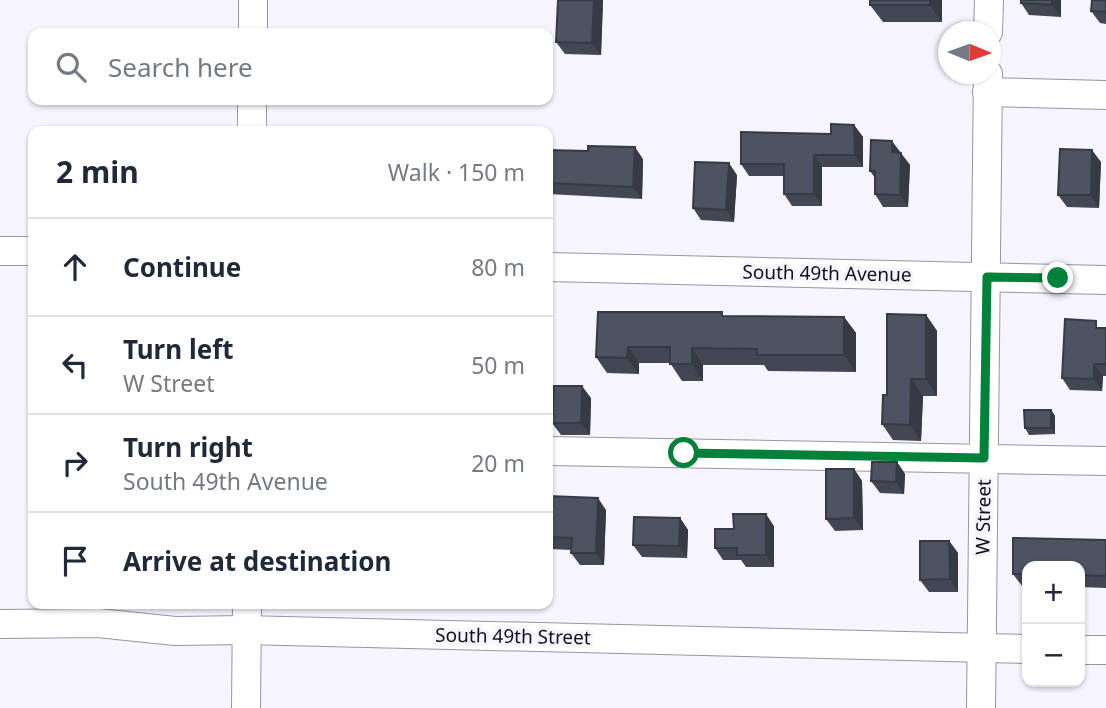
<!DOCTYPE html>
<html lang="en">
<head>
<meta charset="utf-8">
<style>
	:root { --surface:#fff; --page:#f6f6f7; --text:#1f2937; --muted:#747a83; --line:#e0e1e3 }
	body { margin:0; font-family:"Noto Sans",sans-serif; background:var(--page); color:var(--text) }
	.controls { position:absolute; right:21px; bottom:21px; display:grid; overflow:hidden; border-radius:14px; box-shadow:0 2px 5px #0004 }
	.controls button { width:63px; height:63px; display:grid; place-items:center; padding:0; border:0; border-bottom:2px solid var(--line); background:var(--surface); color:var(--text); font:35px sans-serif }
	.compass { position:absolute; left:938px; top:21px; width:63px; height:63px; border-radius:50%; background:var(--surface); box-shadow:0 2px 5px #0004; rotate:91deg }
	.stop { position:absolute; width:21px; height:21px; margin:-16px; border:5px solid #02813a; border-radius:50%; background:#fff }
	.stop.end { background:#02813a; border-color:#fff; box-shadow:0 2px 7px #0008 }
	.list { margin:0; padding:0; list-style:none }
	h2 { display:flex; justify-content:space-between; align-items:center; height:91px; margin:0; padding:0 28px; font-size:30px }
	h2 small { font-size:23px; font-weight:400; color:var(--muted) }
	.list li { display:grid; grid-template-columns:46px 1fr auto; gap:21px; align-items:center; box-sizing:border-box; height:98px; padding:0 28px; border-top:2px solid var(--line) }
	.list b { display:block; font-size:26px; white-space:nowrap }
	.list p { margin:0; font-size:23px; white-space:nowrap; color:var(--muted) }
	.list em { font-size:23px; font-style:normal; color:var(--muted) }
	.icon { flex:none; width:38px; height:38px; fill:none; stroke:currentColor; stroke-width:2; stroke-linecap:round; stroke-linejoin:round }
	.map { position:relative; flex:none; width:1106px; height:708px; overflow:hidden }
	.search { position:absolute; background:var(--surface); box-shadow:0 2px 5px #0004; left:28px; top:28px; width:525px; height:77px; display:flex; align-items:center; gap:18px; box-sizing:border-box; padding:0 24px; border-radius:14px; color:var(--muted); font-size:26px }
	.panel { position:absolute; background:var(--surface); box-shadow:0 2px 5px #0004; left:28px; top:126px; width:525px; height:483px; border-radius:14px }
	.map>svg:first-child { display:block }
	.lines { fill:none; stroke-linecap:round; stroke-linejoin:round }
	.minor-casing { stroke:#9794a4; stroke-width:30 }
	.minor { stroke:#fff; stroke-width:28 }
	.wall { fill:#424753 }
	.shaded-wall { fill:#363a44 }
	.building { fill:#4d5361; stroke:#363a44; stroke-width:2 }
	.route { stroke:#02813a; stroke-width:9 }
	.labels { text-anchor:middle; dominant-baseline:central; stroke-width:7; stroke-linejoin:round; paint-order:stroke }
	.street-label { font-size:19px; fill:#131218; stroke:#f6f4fe }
</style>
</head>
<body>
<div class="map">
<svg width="1106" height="708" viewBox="0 0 1106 708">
	<rect width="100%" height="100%" fill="#f6f4fe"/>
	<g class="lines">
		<defs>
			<g id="minor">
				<polyline points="988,32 989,0"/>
				<polyline points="253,33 253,0"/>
				<polyline points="987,92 1106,95"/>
				<polyline points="252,131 252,100"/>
				<polyline points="0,251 33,251"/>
				<polyline points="548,267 1106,280"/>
				<polyline points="548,451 1106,461"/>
				<polyline points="0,624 98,623 175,631 247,630 1027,649"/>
				<polyline points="1080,650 1106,650"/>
				<polyline points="246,708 247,604"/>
				<polyline points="981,708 988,74"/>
			</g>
		</defs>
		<!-- minor casing -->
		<use href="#minor" class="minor-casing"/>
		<!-- minor -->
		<use href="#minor" class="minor"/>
	</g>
	<!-- wall -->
	<g class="wall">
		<polygon points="603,0 601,55 565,54 556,42"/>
		<polygon points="870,0 942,0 942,22 883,22 870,5"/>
		<polygon points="1021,0 1061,0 1061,17 1029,15 1021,3"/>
		<polygon points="1106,0 1106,24 1100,23 1091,11"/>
		<polygon points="854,125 863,137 863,167 822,167 822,206 792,206 784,194 784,176 749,176 741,164 831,134"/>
		<polygon points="548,150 643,159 642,199 548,194"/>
		<polygon points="900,153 910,165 908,207 883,207 875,194 875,178 870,171"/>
		<polygon points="1101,162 1099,208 1067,207 1058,195"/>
		<polygon points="737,175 734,222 701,220 693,208"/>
		<polygon points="926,315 937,331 937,396 923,396 921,441 893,440 882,424 887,395"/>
		<polygon points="725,316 844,317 856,333 856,372 768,371 764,365 703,365 703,381 682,381 670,363 639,363 639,374 607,373 596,357"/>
		<polygon points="1102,328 1106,328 1106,376 1103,376 1102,391 1070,390 1062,378"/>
		<polygon points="591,398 590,435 561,435 552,423"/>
		<polygon points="1051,410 1055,416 1055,434 1029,435 1025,428"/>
		<polygon points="897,462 905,474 904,494 880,493 871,481"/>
		<polygon points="854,469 862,481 863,530 835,531 826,519"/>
		<polygon points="548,496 606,510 604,565 580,565 571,553 571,550 550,549 548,546"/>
		<polygon points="680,518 688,530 687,558 642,557 633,545"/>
		<polygon points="774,526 774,567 746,567 741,560 723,560 715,548 734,529"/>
		<polygon points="1013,538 1106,540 1106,588 1080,587 1080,566 1027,566 1027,586 1022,586 1013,574"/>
		<polygon points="949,541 958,553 958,592 929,592 920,580"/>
	</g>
	<!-- shaded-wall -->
	<g class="shaded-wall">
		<polygon points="594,0 603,0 601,55 592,43"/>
		<polygon points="930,0 942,0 942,22 930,5"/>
		<polygon points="1052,0 1061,0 1061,17 1052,5"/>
		<polygon points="854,125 863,137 863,167 855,155"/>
		<polygon points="892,141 901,153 892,152"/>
		<polygon points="635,147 643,159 642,199 633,187"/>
		<polygon points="1092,150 1101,162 1099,208 1091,195"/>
		<polygon points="901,153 910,165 908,207 900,195"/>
		<polygon points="814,155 822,167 822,206 814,194"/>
		<polygon points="729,163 737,175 734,222 726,210"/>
		<polygon points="926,315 937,331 937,396 926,379"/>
		<polygon points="844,317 856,333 856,372 844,355"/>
		<polygon points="548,321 551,325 550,360 548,356"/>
		<polygon points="628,347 639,363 639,374 627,358"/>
		<polygon points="692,348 703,365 703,381 692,364"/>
		<polygon points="1094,364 1103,376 1102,391 1094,379"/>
		<polygon points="911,379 923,396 921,441 910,425"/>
		<polygon points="582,386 591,398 590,435 581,423"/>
		<polygon points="1051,410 1055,416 1055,434 1051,428"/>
		<polygon points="897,462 905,474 904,494 896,482"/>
		<polygon points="854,469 862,481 863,530 854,518"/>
		<polygon points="598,498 606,510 604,565 596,553"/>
		<polygon points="766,514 774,526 774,567 766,555"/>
		<polygon points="680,518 688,530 687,558 679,546"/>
		<polygon points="949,541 958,553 958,592 950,579"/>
	</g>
	<!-- building -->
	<g class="building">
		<polygon points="558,0 594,0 592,43 556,42"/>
		<rect x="870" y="0" width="60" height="5"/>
		<polygon points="1021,0 1052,0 1052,5 1021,3"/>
		<polygon points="1092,0 1106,0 1106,12 1091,11"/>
		<polygon points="831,124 854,125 855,155 814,155 814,194 784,194 784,164 741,164 741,132 831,134"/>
		<polygon points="871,140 892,141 892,152 901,153 900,195 875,194 875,171 870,171"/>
		<polygon points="588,146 635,147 633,187 548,183 548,150 588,151"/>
		<polygon points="1060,149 1092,150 1091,195 1058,195"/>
		<polygon points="695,162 729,163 726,210 693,208"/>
		<polygon points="598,312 722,312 722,316 844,317 844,355 757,355 757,349 692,348 692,364 670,364 670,347 628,347 627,358 596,357"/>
		<polygon points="887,314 926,315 926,379 911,379 910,425 882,424 883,395 887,395"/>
		<polygon points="1065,319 1096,321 1096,328 1106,328 1106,364 1094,364 1094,379 1062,378"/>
		<polygon points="554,386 582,386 581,423 552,423"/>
		<polygon points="1024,410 1051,410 1051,428 1025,428"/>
		<polygon points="872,462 897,462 896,482 871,481"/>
		<polygon points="826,469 854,469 854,518 826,519"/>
		<polygon points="548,496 598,498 596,553 571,553 572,538 548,537"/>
		<polygon points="733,514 766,514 766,555 737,555 737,548 715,548 715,529 734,529"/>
		<polygon points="634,517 680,518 679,546 633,545"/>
		<polygon points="1013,538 1106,540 1106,576 1080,575 1080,566 1027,566 1027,574 1013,574"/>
		<polygon points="920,541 949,541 950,579 920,580"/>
	</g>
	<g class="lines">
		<!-- route -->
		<polyline class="route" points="684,453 984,458 987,277 1058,278"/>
	</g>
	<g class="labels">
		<!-- street labels -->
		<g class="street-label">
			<text transform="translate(827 273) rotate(1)">South 49th Avenue</text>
			<text transform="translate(983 517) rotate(-89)">W Street</text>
			<text transform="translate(513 636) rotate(1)">South 49th Street</text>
		</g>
	</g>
</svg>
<div class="controls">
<button>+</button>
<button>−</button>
</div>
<svg class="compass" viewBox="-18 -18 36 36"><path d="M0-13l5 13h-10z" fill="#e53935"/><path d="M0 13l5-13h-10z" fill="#747a83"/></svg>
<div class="stop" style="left:684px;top:453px"></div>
<div class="stop end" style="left:1058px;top:278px"></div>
<div class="search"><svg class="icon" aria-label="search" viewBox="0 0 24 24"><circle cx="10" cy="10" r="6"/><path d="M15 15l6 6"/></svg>Search here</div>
<section class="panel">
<h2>2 min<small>Walk · 150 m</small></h2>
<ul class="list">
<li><svg class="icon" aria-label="ahead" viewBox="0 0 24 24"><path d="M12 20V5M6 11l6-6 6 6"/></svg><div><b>Continue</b></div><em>80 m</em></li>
<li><svg class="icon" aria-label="left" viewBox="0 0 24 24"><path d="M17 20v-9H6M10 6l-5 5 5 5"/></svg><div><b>Turn left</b><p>W Street</p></div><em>50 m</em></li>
<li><svg class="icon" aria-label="right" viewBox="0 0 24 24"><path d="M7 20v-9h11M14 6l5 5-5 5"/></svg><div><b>Turn right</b><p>South 49th Avenue</p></div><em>20 m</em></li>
<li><svg class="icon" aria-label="arrive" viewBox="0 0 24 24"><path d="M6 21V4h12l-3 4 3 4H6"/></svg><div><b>Arrive at destination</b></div></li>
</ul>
</section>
</div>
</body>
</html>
